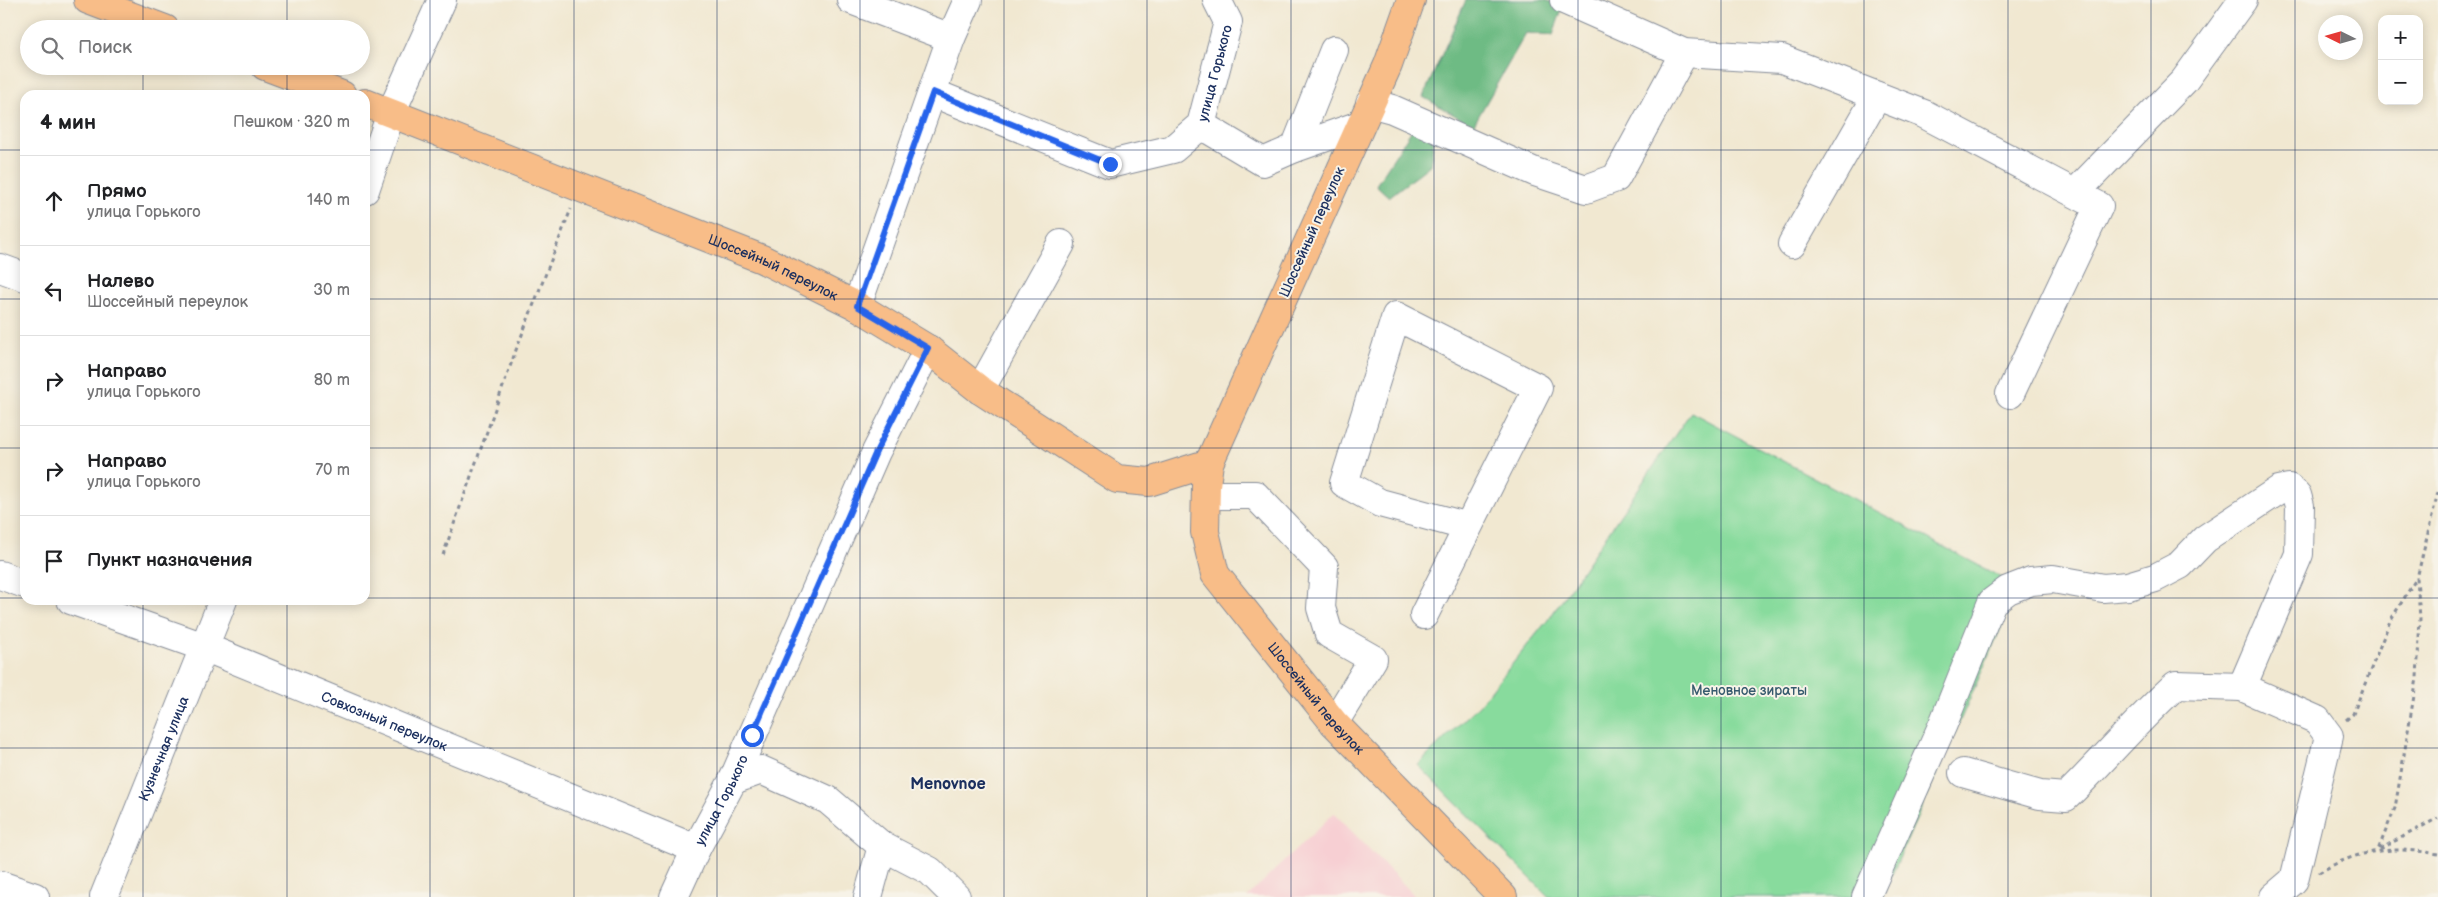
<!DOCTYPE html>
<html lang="ru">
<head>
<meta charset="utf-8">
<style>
	:root { --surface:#fff; --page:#f2f2f2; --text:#202124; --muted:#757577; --line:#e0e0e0 }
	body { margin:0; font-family:"Balsamiq Sans",sans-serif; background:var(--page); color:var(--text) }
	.controls { position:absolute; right:15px; top:15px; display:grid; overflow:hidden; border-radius:10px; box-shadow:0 2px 12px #0003 }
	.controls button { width:45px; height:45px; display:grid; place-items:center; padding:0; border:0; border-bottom:1px solid var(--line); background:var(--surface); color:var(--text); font:25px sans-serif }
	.compass { position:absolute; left:2318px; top:15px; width:45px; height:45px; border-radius:50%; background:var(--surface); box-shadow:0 2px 12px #0003; rotate:275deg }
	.stop { position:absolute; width:15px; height:15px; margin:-11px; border:4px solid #2563eb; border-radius:50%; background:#fff }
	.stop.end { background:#2563eb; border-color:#fff; box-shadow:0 1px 5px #0008 }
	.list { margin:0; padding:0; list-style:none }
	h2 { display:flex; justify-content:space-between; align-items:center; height:65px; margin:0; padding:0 20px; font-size:21px }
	h2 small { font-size:16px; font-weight:400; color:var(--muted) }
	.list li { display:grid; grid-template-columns:32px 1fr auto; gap:15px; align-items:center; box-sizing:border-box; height:90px; padding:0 20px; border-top:1px solid var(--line) }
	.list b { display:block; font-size:19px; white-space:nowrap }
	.list p { margin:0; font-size:16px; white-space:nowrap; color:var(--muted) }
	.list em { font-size:16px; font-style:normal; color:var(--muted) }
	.icon { flex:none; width:28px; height:28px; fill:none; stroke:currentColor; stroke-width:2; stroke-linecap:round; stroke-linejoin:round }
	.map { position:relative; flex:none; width:2438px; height:897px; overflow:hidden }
	.search { position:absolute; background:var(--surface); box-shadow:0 2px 12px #0003; left:20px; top:20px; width:350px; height:55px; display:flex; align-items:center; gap:12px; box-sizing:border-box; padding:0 18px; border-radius:28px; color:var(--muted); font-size:19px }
	.panel { position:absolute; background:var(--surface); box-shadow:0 2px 12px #0003; left:20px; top:90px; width:350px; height:515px; border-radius:15px }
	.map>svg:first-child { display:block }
	.built { fill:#f7cfd3 }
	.green { fill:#88db9d; stroke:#52857e }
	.forest { fill:#6ebb84; stroke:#447571 }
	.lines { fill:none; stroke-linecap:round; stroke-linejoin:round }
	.minor-casing { stroke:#868c98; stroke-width:30 }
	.major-casing { stroke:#868c98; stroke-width:30 }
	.path { stroke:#868c98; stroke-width:3; stroke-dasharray:4 4; stroke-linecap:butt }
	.minor { stroke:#fff; stroke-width:28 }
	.major { stroke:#f8bd88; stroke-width:28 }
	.route { stroke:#2563eb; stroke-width:6 }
	.grid { fill:none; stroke:#1b2f5e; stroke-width:1; stroke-opacity:0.55 }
	.labels { text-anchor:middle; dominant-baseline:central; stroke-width:4; stroke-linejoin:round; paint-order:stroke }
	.street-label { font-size:14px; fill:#1b2f5e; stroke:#f7f3e8 }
	.park-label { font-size:14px; fill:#365a6e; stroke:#f7f3e8 }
	.quarter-label { font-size:16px; font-weight:bold; fill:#1b2f5e; stroke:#f7f3e8 }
</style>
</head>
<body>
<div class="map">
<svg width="2438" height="897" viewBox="0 0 2438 897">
	<rect width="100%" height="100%" fill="#f7f3e8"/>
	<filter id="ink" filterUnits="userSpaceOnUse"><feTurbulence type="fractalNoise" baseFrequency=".02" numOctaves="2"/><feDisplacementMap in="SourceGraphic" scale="10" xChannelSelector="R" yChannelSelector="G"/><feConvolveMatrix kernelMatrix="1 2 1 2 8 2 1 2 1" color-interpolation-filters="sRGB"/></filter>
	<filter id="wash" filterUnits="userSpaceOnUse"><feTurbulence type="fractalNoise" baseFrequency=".0096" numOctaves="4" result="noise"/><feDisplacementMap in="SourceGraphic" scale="20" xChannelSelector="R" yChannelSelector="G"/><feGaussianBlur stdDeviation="1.12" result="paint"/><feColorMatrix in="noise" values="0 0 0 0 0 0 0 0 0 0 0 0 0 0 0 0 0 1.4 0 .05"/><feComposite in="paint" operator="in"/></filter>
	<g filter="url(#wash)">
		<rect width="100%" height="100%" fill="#f1e8d1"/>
		<!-- built -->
		<polygon class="built" points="1334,813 1416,897 1247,897"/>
		<!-- green -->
		<polygon class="green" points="1691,412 2019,587 1882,897 1549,897 1418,765 1480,704 1551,616"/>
		<!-- forest -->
		<g class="forest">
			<polygon points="1466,0 1545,0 1563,6 1553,35 1526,33 1473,126 1423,97"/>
			<polygon points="1413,128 1434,139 1430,165 1389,197 1376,185"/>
		</g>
	</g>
	<g filter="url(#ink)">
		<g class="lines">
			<defs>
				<g id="minor">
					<polyline points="851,0 951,38"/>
					<polyline points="1564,0 1684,53 1782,59 1924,114 2099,206 2010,394"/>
					<path id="s1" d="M933,93L1110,164L1173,149L1201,125L1228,22L1217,0"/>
					<polyline points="1370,103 1392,109 1535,172 1586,189 1616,178 1684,53"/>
					<polyline points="1201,125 1263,162 1295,148 1360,125"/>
					<polyline points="1295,148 1334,50"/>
					<polyline points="365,190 391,113 442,0"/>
					<polyline points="2075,193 2184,81 2243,0"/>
					<polyline points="1792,244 1877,96"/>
					<polyline points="0,268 25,277"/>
					<polyline points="857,306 951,38 968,0"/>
					<polyline points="980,390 1061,244"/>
					<polyline points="1206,495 1255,495 1324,567 1321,608 1329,634 1373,659 1334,723"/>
					<polyline points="0,575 25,584"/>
					<path id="s2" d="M71,600L204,647L696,849"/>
					<polyline points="1424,615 1538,388 1396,316 1344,483 1380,503 1458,524 1467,529"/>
					<polyline points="2242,687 2317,720 2329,736 2294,880 2274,897"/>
					<polyline points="733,780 761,770 828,800 882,846 868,897"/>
					<polyline points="882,846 930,871 956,897"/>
					<polyline points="0,885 35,897"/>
					<path id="s3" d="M104,897L223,600"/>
					<path id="s4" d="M674,897L696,849L733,780L876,452L928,349"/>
					<path d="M1866,897L1943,724L1992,602L2008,590L2031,581L2053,579L2103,588L2128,586L2155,578L2180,565L2205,539L2279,490L2289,488L2297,495L2300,506L2299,554L2242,687L2176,685C2137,720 2104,760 2066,797L2040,795L1963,773"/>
				</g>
				<g id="major">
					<polyline points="88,0 165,29"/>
					<path id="s5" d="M1411,0L1388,65L1209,463L1206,485L1205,532L1215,574L1334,723L1503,897"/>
					<polyline points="265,66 342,95"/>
					<path id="s6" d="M365,103L762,259L857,306L928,349L980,390L1117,479L1149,482L1209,463"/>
				</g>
			</defs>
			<!-- minor casing -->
			<use href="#minor" class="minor-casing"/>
			<!-- major casing -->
			<use href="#major" class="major-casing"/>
			<!-- path -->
			<g class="path">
				<polyline points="2438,492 2417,578 2420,618 2417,678 2395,808 2378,850 2438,818"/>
				<polyline points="443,555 516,350 571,209"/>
				<polyline points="2346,720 2353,714 2390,621 2416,579"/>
				<path d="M2319,873C2357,849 2394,846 2438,854"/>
			</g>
			<!-- minor -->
			<use href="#minor" class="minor"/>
			<!-- major -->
			<use href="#major" class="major"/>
		</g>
	</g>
	<g class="lines" filter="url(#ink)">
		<!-- route -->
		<polyline class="route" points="752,735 876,452 928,348 857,306 933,92 1110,164"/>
	</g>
	<!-- grid -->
	<path class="grid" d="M143,0V29M287,0V29M430,0V897M574,0V897M717,0V897M860,0V897M1004,0V897M1147,0V897M1291,0V897M1434,0V897M1578,0V897M1721,0V897M1864,0V897M2008,0V897M2151,0V897M2295,0V897M143,66V95M287,66V95M0,150H25M365,150H2438M0,299H25M365,299H2438M0,448H25M365,448H2438M0,598H25M365,598H2438M143,600V897M287,600V897M0,748H2438"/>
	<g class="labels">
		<!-- street labels -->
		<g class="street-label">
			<text stroke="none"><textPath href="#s1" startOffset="346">улица Горького</textPath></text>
			<text transform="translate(1312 232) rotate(-66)">Шоссейный переулок</text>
			<text stroke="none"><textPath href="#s6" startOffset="440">Шоссейный переулок</textPath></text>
			<text stroke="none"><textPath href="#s5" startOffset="778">Шоссейный переулок</textPath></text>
			<text stroke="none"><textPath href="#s2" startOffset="336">Совхозный переулок</textPath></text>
			<text stroke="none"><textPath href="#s3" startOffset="160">Кузнечная улица</textPath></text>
			<text stroke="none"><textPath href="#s4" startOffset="108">улица Горького</textPath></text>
		</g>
		<!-- park labels -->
		<g class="park-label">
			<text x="1749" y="690">Меновное зираты</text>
		</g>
		<!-- quarter labels -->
		<g class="quarter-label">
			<text x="948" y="784">Menovnoe</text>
		</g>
	</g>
</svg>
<div class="controls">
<button>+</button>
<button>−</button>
</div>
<svg class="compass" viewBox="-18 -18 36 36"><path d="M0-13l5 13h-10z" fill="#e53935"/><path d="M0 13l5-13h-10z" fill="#757577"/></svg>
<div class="stop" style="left:752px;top:735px"></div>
<div class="stop end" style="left:1110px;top:164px"></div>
<div class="search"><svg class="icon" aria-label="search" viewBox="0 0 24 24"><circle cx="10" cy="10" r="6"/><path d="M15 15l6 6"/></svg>Поиск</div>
<section class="panel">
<h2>4 мин<small>Пешком · 320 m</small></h2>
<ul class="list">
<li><svg class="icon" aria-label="ahead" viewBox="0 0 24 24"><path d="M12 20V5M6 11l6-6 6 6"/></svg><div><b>Прямо</b><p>улица Горького</p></div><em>140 m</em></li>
<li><svg class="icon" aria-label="left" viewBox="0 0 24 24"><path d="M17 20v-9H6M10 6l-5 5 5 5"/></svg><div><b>Налево</b><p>Шоссейный переулок</p></div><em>30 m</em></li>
<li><svg class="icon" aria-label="right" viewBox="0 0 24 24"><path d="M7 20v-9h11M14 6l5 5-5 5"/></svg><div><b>Направо</b><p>улица Горького</p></div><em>80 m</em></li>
<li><svg class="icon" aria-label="right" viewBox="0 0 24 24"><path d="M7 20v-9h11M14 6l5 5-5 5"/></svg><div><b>Направо</b><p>улица Горького</p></div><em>70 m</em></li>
<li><svg class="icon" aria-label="arrive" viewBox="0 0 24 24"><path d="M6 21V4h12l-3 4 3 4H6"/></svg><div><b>Пункт назначения</b></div></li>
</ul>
</section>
</div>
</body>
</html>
